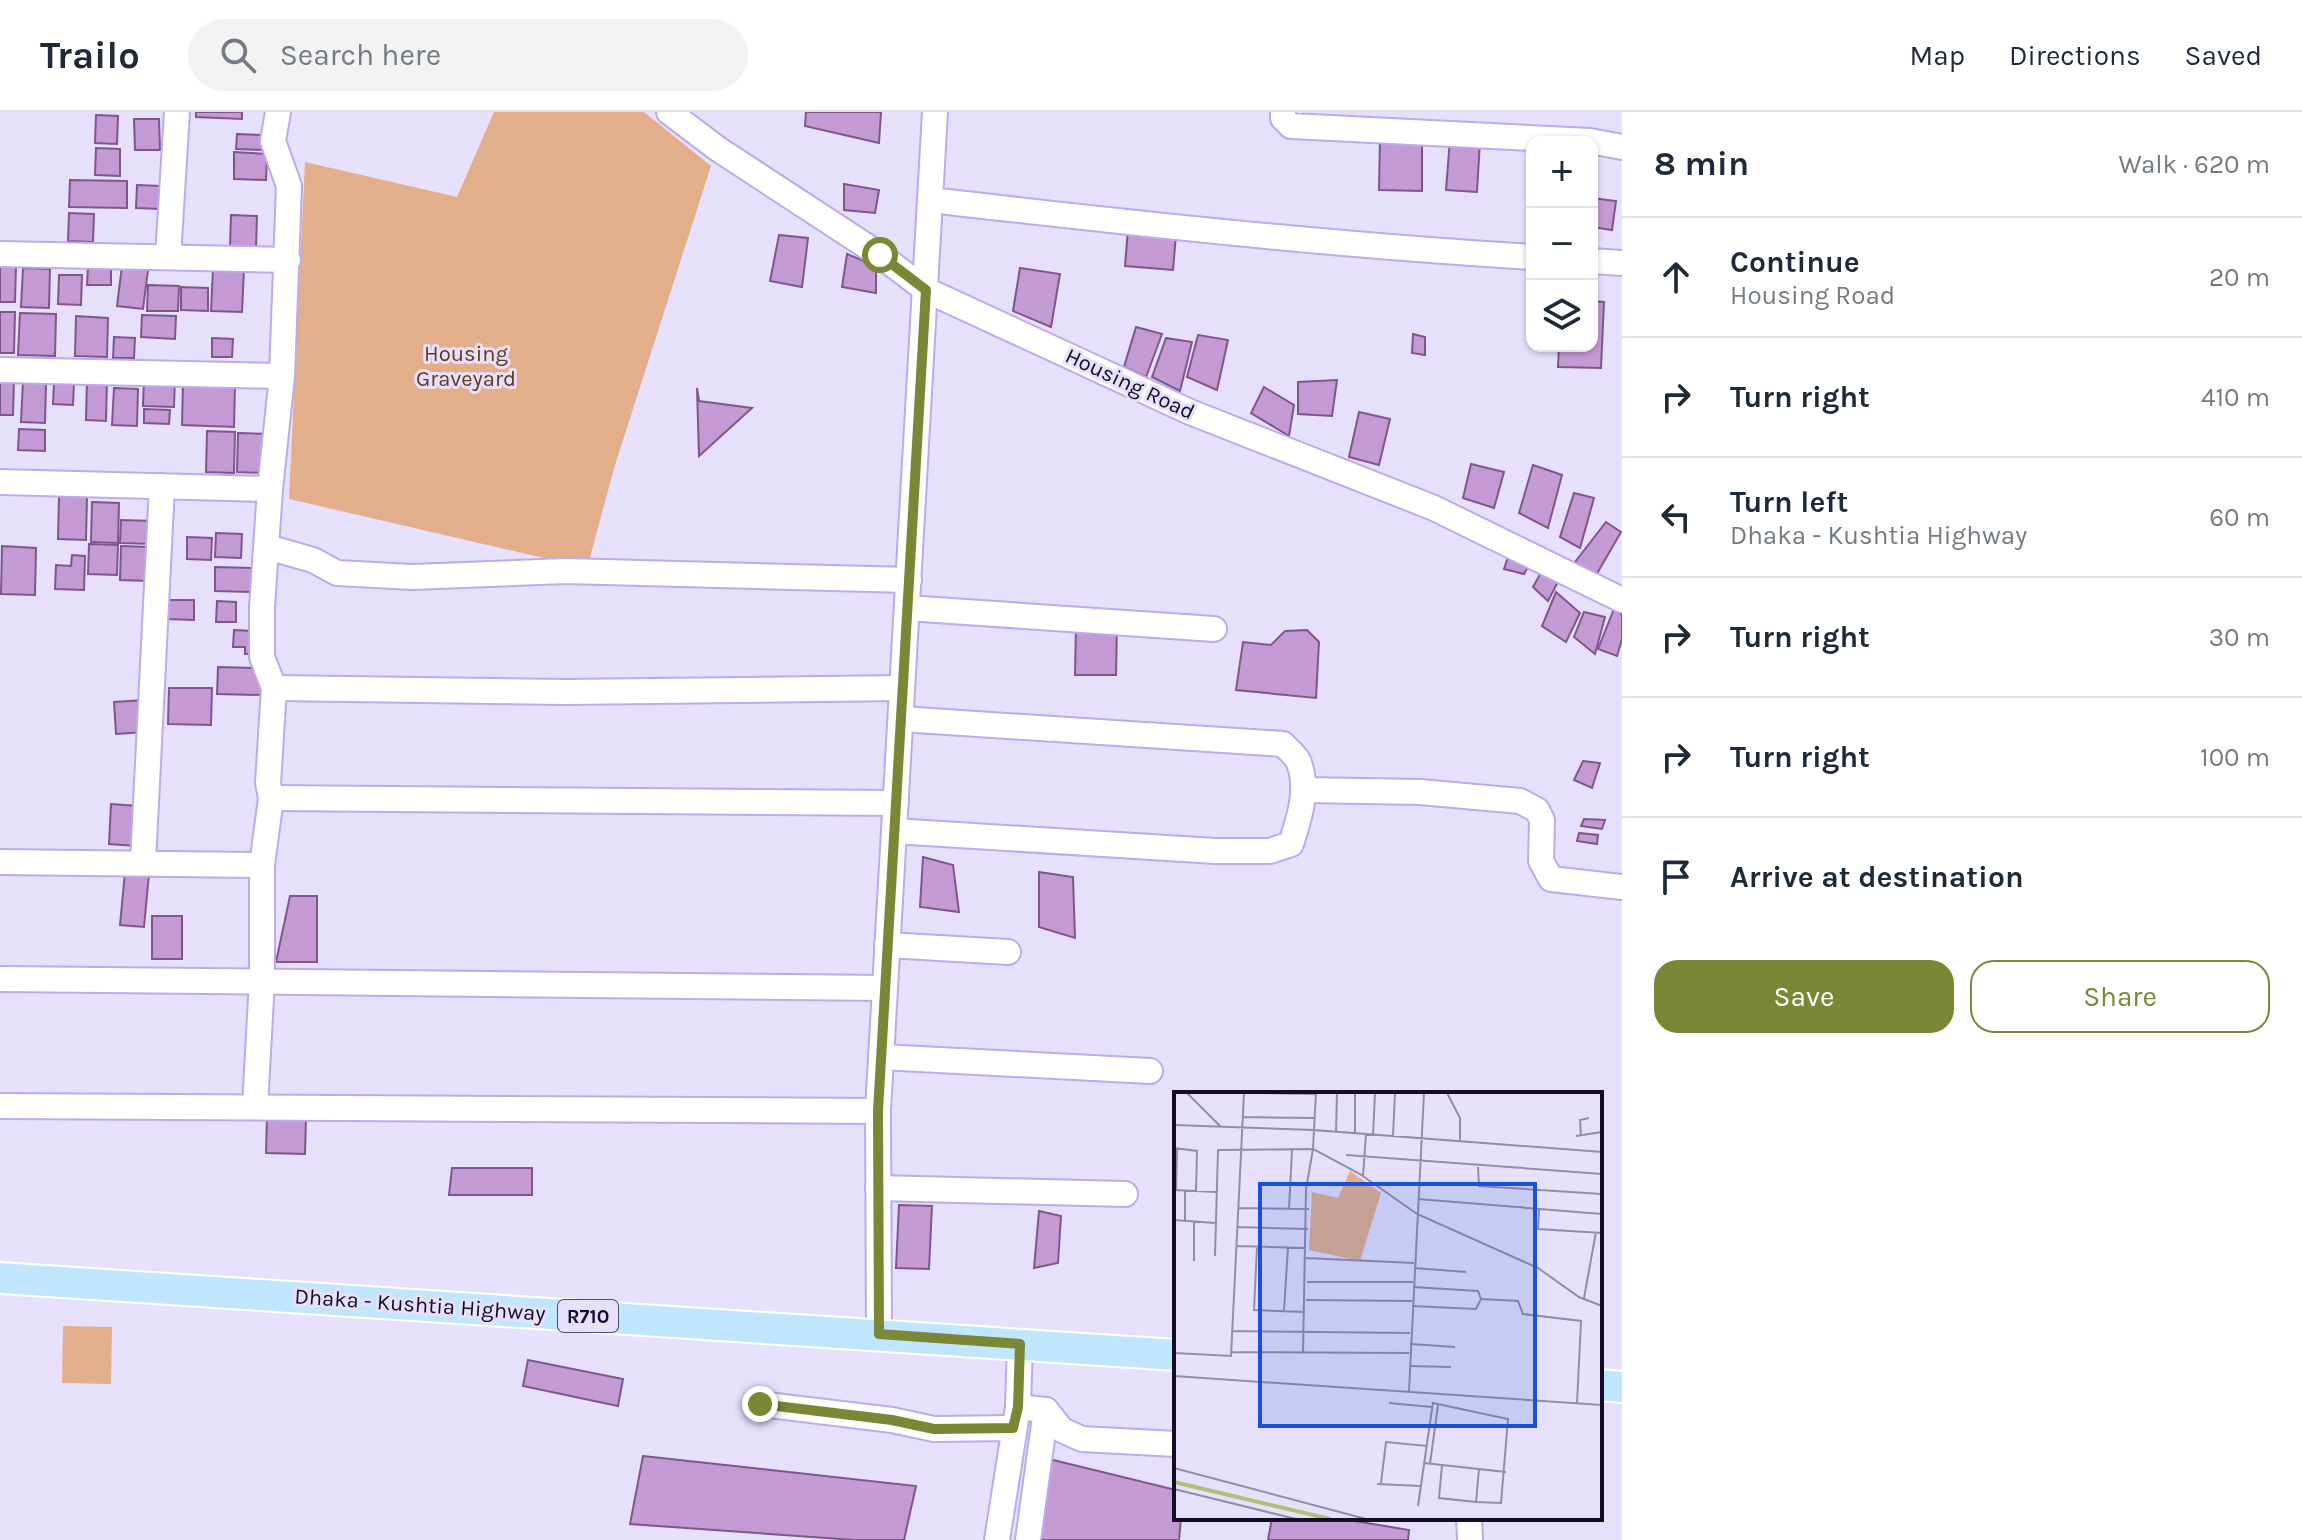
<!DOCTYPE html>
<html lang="en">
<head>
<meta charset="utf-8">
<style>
	:root { --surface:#fff; --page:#f2f2f3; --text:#1f2937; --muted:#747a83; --line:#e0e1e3; --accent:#7b8734 }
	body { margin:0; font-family:Karla,sans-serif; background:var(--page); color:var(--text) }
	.controls { position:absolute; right:24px; top:24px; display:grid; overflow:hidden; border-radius:16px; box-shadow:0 2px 6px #0004 }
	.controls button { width:72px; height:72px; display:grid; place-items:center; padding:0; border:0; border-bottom:2px solid var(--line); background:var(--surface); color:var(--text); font:40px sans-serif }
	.stop { position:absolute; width:24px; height:24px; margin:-18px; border:6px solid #7b8734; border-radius:50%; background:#fff }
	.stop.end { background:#7b8734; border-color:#fff; box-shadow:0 2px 8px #0008 }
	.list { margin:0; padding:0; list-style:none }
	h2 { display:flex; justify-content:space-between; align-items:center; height:104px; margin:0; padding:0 32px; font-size:34px }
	h2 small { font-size:26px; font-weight:400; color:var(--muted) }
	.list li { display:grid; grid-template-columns:52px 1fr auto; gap:24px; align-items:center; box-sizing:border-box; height:120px; padding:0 32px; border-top:2px solid var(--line) }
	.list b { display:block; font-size:30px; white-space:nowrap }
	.list p { margin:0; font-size:26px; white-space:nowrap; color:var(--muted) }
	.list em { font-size:26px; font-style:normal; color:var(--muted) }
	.actions { display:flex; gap:16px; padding:24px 32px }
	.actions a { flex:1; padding:18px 0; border:2px solid var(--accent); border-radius:24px; text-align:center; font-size:28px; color:var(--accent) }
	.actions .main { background:var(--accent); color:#fff }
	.icon { flex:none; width:44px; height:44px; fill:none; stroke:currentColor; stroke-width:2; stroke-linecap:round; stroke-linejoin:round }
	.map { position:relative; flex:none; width:1622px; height:1428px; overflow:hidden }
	header { display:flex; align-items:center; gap:48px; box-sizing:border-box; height:112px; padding:0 40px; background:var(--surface); border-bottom:2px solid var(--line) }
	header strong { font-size:38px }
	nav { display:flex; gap:44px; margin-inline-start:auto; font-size:28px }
	.search { width:560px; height:72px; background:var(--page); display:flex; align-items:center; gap:20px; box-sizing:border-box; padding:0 28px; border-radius:44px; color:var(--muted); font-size:30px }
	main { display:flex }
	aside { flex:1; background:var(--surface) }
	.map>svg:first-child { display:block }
	.green { fill:#e3ae8a }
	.building { fill:#c49ad4; stroke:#7e568d; stroke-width:2 }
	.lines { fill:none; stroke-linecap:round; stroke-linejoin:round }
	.minor-casing { stroke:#bcaaed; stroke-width:28 }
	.major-casing { stroke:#fff; stroke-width:34 }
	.minor { stroke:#fff; stroke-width:24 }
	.major { stroke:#c0e6fd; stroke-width:30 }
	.route { stroke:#7b8734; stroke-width:10 }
	.labels { text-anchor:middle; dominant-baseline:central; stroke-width:6; stroke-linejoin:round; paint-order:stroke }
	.shield { fill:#e7e0fc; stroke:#544c66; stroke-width:2 }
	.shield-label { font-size:20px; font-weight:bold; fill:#150d25 }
	.park-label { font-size:22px; fill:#633a19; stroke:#e7e0fc }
	.street-label { font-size:22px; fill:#150d25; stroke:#e7e0fc }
	.inset-river { fill:none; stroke:#b2be77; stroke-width:4 }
	.inset-road { fill:none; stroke:#938ca6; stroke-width:2 }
	.view { fill:#1d4ed8; fill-opacity:0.15; stroke:#1d4ed8; stroke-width:4 }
	.inset-edge { fill:none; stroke:#150d25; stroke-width:4 }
</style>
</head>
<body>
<header>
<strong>Trailo</strong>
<div class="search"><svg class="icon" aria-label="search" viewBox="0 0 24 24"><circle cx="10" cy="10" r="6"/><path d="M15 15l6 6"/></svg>Search here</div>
<nav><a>Map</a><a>Directions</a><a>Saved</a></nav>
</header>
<main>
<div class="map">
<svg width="1622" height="1428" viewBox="0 0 1622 1428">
	<rect width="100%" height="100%" fill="#e7e0fc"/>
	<!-- green -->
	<g class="green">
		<polygon points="494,0 644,0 711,54 615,353 587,456 289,387 305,50 457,85"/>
		<polygon points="63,1214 112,1215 111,1272 62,1271"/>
	</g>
	<!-- building -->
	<g class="building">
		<polygon points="196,0 242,0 242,7 196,5"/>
		<polygon points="806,0 881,0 879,31 805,14"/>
		<polygon points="96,3 118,4 117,32 95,31"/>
		<polygon points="134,7 159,7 160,38 135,38"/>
		<polygon points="237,22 264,23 263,38 236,37"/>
		<polygon points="1380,27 1422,27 1422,79 1379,78"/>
		<polygon points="1450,27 1480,29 1477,80 1446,78"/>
		<polygon points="96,36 120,37 120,64 95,63"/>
		<polygon points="234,40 267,42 266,68 234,67"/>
		<polygon points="70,68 127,69 127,96 69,95"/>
		<polygon points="844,72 879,78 875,101 844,98"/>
		<polygon points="137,73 161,74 160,97 136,96"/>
		<polygon points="1592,86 1616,89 1612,118 1592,115"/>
		<polygon points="69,101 94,102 93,130 68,129"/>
		<polygon points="231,103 257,104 256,136 230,135"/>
		<polygon points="1128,117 1176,123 1173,158 1125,154"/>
		<polygon points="779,123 808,126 802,175 770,169"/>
		<polygon points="847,142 876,154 876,181 842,175"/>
		<polygon points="0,154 16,154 15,190 0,190"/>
		<polygon points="88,154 111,154 111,173 87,173"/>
		<polygon points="122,154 148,158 143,197 117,194"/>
		<polygon points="23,156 50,157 49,196 21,195"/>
		<polygon points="213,156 244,157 242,200 211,199"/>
		<polygon points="1020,156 1060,162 1051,215 1013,199"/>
		<polygon points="59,163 82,163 81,193 58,192"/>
		<polygon points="148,173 179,174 178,199 147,199"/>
		<polygon points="181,175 208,176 208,199 181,198"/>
		<polygon points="1592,189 1604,190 1601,256 1558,255 1559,234 1592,234"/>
		<polygon points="0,200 15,200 14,241 0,241"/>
		<polygon points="20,201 56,202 55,244 18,243"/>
		<polygon points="142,203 176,204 175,227 141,225"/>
		<polygon points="76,204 108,206 107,245 75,244"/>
		<polygon points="1136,215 1162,222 1146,265 1124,255"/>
		<polygon points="1413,222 1425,225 1425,243 1412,241"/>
		<polygon points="1198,223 1228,228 1217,278 1187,265"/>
		<polygon points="114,225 135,226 134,246 113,246"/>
		<polygon points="212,226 233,227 232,245 212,245"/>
		<polygon points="1166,226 1192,230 1180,279 1152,265"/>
		<polygon points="144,265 175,266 174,295 143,294"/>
		<polygon points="0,267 14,267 13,303 0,303"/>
		<polygon points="87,267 107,267 106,309 86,308"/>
		<polygon points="1337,268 1332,304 1298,302 1298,270"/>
		<polygon points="23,269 46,270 45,311 21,310"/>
		<polygon points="54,271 74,271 73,293 53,292"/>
		<polygon points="183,271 235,272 234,315 182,313"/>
		<polygon points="1264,275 1294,293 1289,324 1251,301"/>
		<polygon points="114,276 138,277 137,314 112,313"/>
		<polygon points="697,276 699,289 752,296 699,344"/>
		<polygon points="144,297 170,298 169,312 144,311"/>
		<polygon points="1359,300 1390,307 1379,353 1349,345"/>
		<polygon points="19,317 45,318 45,339 18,338"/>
		<polygon points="207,319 235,320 234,361 206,360"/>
		<polygon points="238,321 267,322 266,361 237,360"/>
		<polygon points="1471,352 1504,360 1494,396 1463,386"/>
		<polygon points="1533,353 1562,363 1548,416 1519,401"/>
		<polygon points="1574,381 1594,386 1580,436 1560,425"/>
		<polygon points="59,384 87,385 86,428 58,427"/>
		<polygon points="92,390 119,391 118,431 91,430"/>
		<polygon points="121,408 154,409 154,432 120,431"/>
		<polygon points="1606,410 1621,420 1595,465 1575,450"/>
		<polygon points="216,421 242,422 241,446 215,445"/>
		<polygon points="187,425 212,426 211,448 187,447"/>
		<polygon points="89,432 118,433 117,463 88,462"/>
		<polygon points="2,434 36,436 35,483 1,482"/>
		<polygon points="121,434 149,435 148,469 120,468"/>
		<polygon points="72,443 85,444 84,478 55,477 56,453 71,454"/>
		<polygon points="1508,445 1530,451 1524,462 1504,457"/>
		<polygon points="215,455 252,456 251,480 215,479"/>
		<polygon points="1544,455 1561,464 1548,489 1533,475"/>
		<polygon points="1556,480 1580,501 1566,530 1542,514"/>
		<polygon points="167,488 194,488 194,508 166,507"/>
		<polygon points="217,489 236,490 236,510 216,510"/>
		<polygon points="1614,497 1622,503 1622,527 1617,544 1598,537"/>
		<polygon points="1584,500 1605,505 1595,542 1574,525"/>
		<polygon points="1076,512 1117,513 1116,563 1075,563"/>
		<polygon points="234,518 253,519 253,542 245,542 245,535 233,535"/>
		<polygon points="1307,518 1319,530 1316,586 1236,578 1243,530 1271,533 1285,519"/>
		<polygon points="218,555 261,556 261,583 217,582"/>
		<polygon points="169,576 212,576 211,613 168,612"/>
		<polygon points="145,588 146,620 116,622 114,590"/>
		<polygon points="1583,649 1600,651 1592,676 1574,668"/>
		<polygon points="111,692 138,694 136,734 109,732"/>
		<polygon points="1584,707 1605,708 1602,717 1581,714"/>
		<polygon points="1579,721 1598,723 1597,732 1577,729"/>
		<polygon points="923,745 953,753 959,800 920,795"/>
		<polygon points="125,760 149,762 144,815 120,813"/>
		<polygon points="1039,760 1073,765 1075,826 1039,815"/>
		<polygon points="290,784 317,784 317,850 276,850"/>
		<rect x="152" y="804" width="30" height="43"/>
		<polygon points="267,1004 306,1005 305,1042 266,1041"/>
		<polygon points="452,1056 532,1056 532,1083 449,1083"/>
		<polygon points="899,1093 932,1094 929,1157 896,1156"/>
		<polygon points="1039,1099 1061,1104 1058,1151 1034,1156"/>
		<polygon points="528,1248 623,1267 618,1294 523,1274"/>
		<polygon points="643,1344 916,1374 904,1428 854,1428 630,1412"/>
		<polygon points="1045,1346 1176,1378 1176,1406 1181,1406 1179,1428 1038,1428"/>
		<polygon points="1272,1406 1337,1406 1409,1418 1408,1428 1268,1428"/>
	</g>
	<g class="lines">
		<defs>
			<g id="minor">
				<polyline points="669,0 718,37 880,143 926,178 1190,300 1434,396 1622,488"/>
				<polyline points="1283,0 1283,6 1291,14 1590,29 1622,35"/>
				<path d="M930,88C1131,111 1331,133 1532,145"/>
				<polyline points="0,142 288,148"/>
				<polyline points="168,145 177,0"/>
				<polyline points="1592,149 1622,151"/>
				<polyline points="0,258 282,264"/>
				<polyline points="0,370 270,377"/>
				<polyline points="267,435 313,448 337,461 412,465 566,459 909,468"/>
				<polyline points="907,496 1214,517"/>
				<polyline points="274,576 565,580 902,576"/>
				<polyline points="1304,678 1420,680 1520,689 1537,698 1542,708 1541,749 1551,767 1622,775"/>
				<polyline points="271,686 896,691"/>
				<path d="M894,719L1215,739H1270L1291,732C1299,707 1309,678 1299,651C1297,644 1288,638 1283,632L901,607"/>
				<polyline points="0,750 262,753"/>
				<polyline points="143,750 162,374"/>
				<polyline points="887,833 1008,840"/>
				<polyline points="0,867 885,876"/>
				<polyline points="881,945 1150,959"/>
				<polyline points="0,994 878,999"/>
				<polyline points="255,995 262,868 262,753 271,686 268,671 274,576 262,545 262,495 270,377 282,264 289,74 273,29 278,0"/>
				<polyline points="878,1076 1125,1082"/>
				<polyline points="879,1222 878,999 935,0"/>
				<polyline points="760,1292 892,1308 934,1317 1013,1316"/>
				<polyline points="1018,1295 1046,1298 1062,1318 1082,1327 1176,1332"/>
				<polyline points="1469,1406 1470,1428"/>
				<polyline points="997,1428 1018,1295 1020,1232"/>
				<polyline points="1028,1428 1046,1298"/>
			</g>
			<g id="major">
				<polyline points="0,1166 1176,1243"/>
				<polyline points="1600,1273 1622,1275"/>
			</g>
		</defs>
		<!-- minor casing -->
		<use href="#minor" class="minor-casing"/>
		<!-- major casing -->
		<use href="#major" class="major-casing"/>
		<!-- minor -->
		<use href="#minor" class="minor"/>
		<!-- major -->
		<use href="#major" class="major"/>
	</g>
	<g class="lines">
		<!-- route -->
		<polyline class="route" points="760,1292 892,1308 934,1317 1013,1316 1018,1295 1020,1232 879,1222 878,999 926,178 880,143"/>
	</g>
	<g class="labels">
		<!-- shield labels -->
		<rect class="shield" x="558" y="1188" width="60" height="32" rx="6"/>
		<g class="shield-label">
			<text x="588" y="1204">R710</text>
		</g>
		<!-- park labels -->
		<g class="park-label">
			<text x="466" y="242">Housing<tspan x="466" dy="25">Graveyard</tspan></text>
		</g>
		<!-- street labels -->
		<g class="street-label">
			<text transform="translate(1130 272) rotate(25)">Housing Road</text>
			<text transform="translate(420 1193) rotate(4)">Dhaka - Kushtia Highway</text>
		</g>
	</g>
	<!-- overview -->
	<g transform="translate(1174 980)">
		<rect width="428" height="428" fill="#e7e0fc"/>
		<path d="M176,79L207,101L186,169L135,158L138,100L164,106Z" fill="#e3ae8a"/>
		<path class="inset-river" d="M0,390L156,427"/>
		<path class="inset-road" d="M13,1L46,34M88,1L142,2M142,1L140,38L428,60M181,1V42M273,1L286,26V51M69,25L140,26M0,33L140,38L139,57L186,82L243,122L364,176L405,205L428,214M162,40L163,1M199,43L201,1M219,44L221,1M402,44L428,40M407,44L406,28L415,26M0,56L23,59L22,99M172,63L428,82M304,75L305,94L428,102M189,84L192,42M1,98L42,100M2,99L3,57M244,107L428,122M64,116L135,117M115,117L118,58M365,118L364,137L428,141M0,128L41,131M11,129V99M63,135L134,137M62,154L132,156M83,155L80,218L131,220M41,164L44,58L139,57L132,97L129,261M131,166L240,171M20,169V130M240,176L292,180M133,190H239M410,206L422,140M307,207L344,209L349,222L407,229L403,311M132,208L238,209M238,214L302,217L307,207L304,199L239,195M110,219L114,155M58,239L236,241M236,252L281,255M57,260L235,261M0,261L57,264L70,1M235,274L277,275M0,284L428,313M235,299L250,1M215,311L258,315M259,311L334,327L327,411L302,410L305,377M250,371L332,380M256,372L264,313M268,373L265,406L302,410M0,376L192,427M207,391L212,350L253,354M203,392L246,394M0,397L122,427M244,414L259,310"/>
		<path class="view" d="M86,92H361V334H86Z"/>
		<rect width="428" height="428" class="inset-edge"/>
	</g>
</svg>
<div class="controls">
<button>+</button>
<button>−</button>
<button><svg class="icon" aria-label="layers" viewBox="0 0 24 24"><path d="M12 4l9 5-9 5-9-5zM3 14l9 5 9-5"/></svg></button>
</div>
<div class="stop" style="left:880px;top:143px"></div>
<div class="stop end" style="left:760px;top:1292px"></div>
</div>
<aside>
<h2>8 min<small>Walk · 620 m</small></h2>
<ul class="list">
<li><svg class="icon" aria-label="ahead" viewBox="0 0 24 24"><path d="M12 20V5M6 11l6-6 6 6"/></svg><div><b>Continue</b><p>Housing Road</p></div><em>20 m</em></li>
<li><svg class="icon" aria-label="right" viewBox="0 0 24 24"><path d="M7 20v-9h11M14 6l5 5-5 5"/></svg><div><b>Turn right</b></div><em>410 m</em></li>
<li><svg class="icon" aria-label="left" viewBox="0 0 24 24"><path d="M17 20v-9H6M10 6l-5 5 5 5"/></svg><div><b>Turn left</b><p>Dhaka - Kushtia Highway</p></div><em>60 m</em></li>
<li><svg class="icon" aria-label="right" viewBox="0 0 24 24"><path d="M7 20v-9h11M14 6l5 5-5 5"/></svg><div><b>Turn right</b></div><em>30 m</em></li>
<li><svg class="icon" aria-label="right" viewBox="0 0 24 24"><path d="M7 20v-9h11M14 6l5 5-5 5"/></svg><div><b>Turn right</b></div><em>100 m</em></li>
<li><svg class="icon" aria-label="arrive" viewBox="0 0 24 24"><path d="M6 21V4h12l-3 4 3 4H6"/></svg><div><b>Arrive at destination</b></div></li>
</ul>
<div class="actions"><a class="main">Save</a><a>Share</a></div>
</aside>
</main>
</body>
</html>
